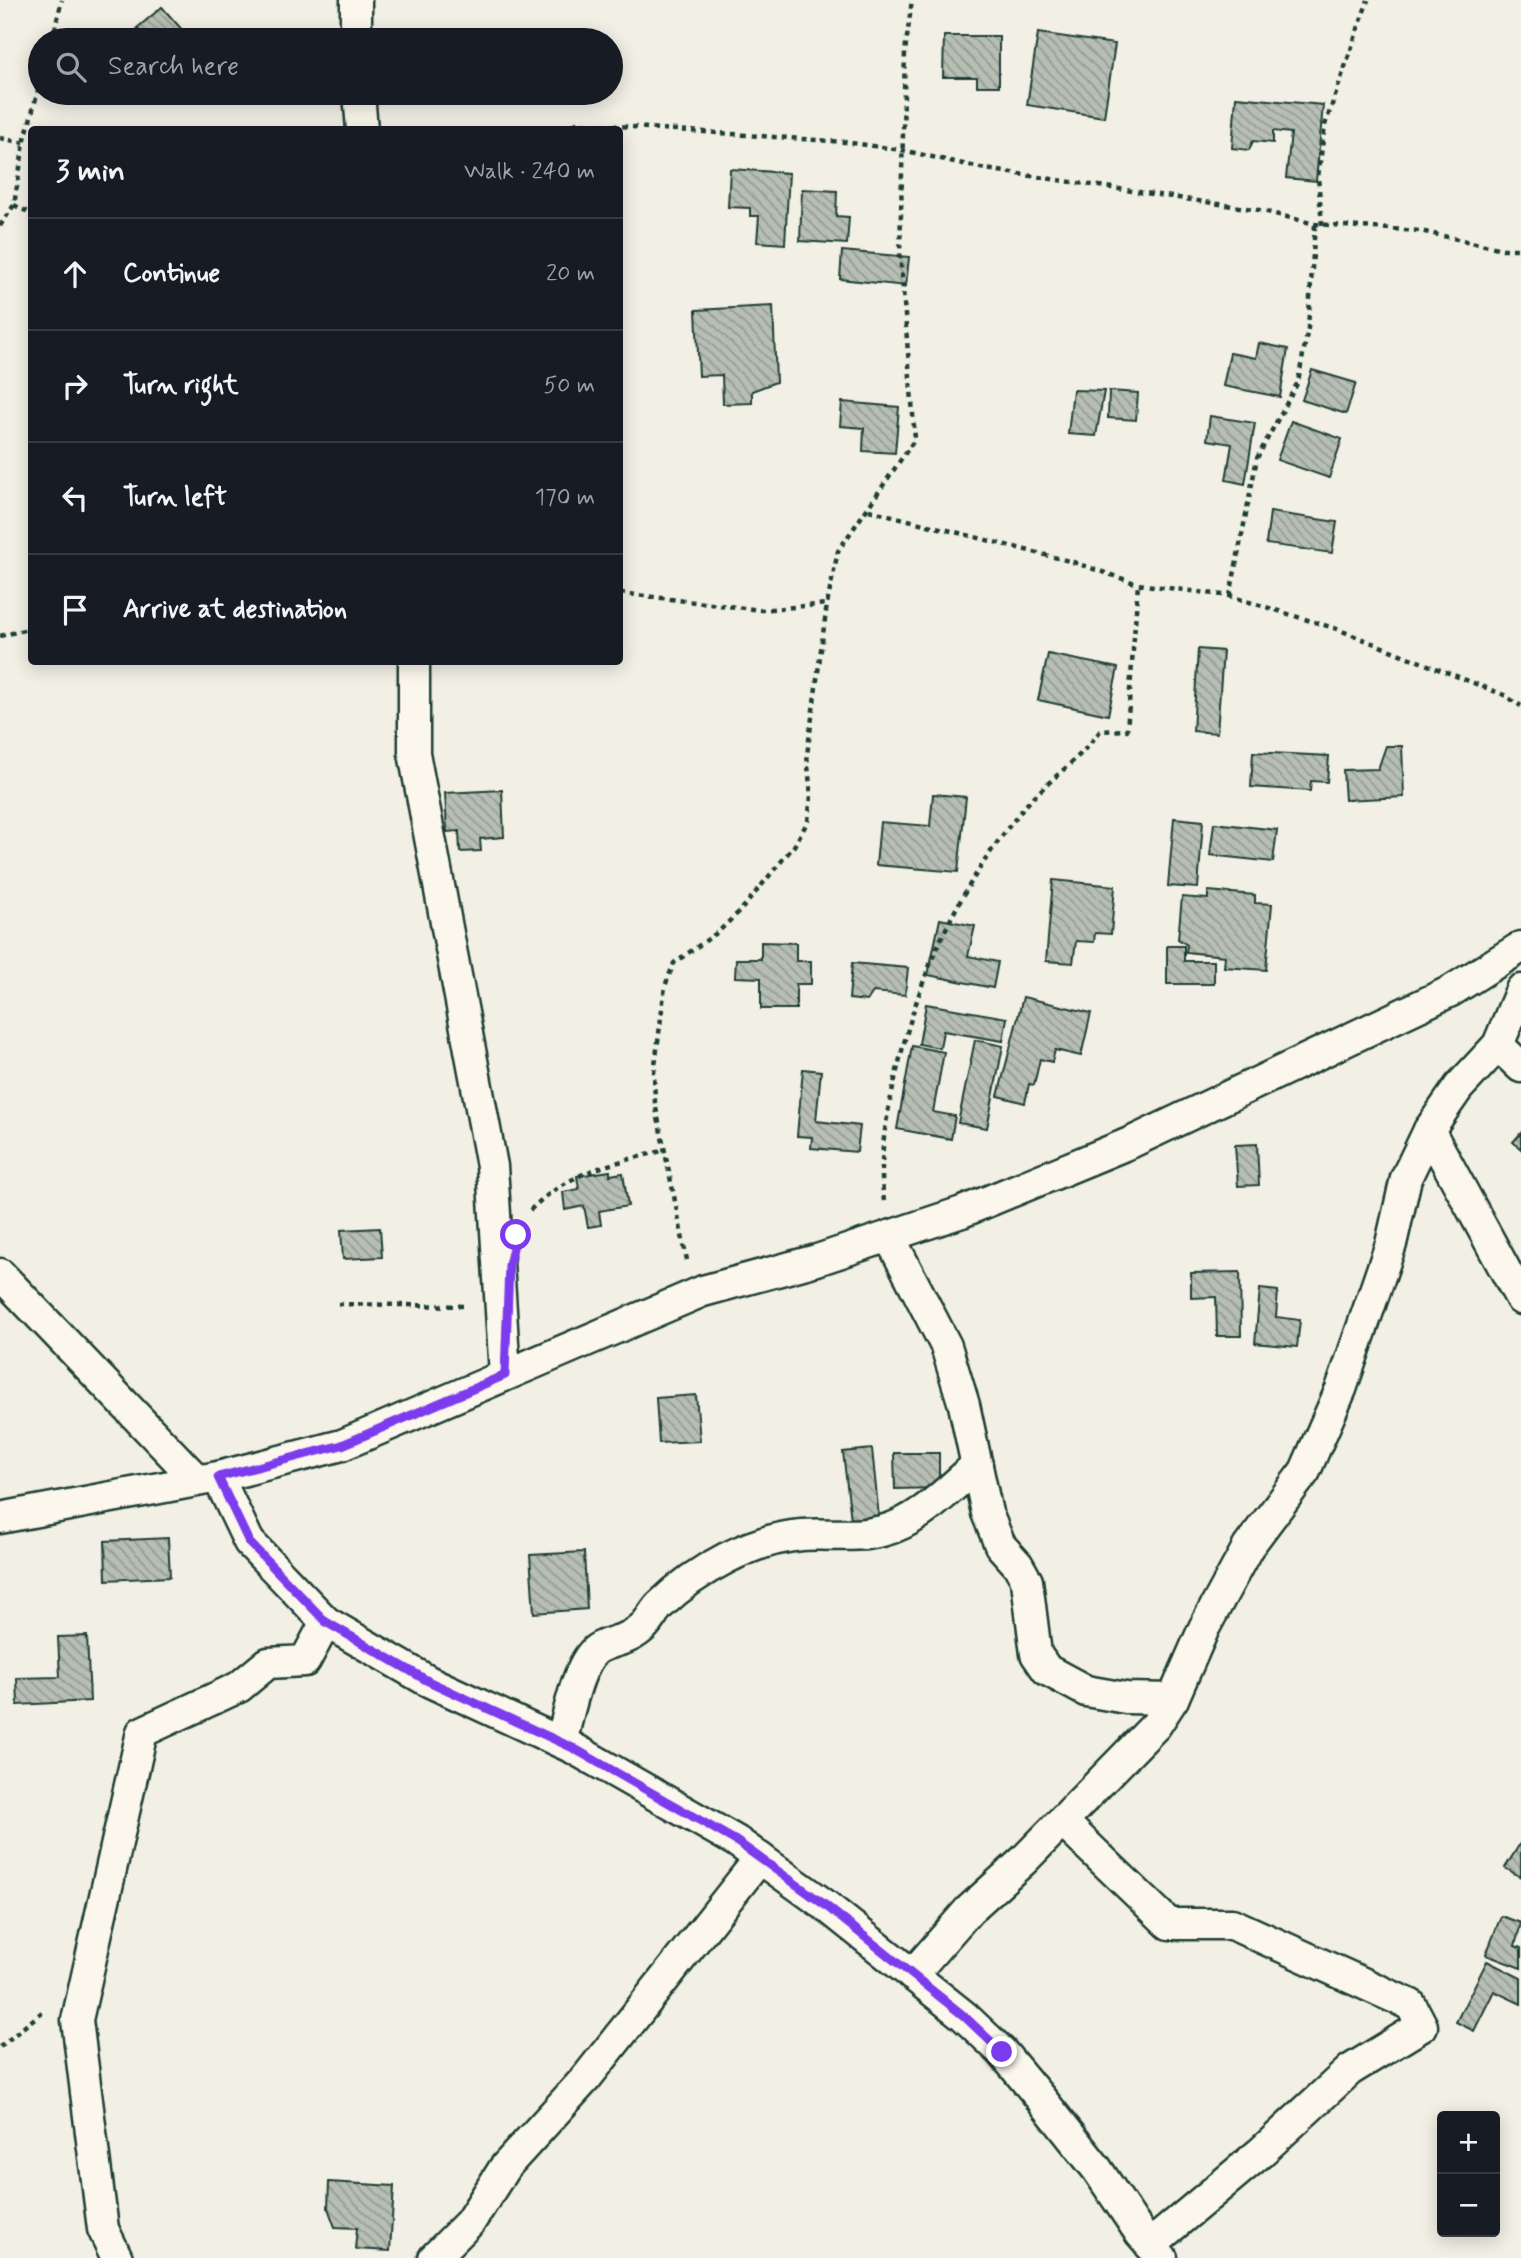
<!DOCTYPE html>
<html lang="en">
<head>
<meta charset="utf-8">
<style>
	:root { --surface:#171b24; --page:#242831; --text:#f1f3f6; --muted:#9ea1a6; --line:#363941 }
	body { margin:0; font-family:Mynerve,sans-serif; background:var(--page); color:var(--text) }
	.controls { position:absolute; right:21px; bottom:21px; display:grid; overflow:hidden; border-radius:7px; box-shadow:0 4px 18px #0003 }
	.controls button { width:63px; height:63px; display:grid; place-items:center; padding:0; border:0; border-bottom:2px solid var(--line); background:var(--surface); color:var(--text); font:35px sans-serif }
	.stop { position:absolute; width:21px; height:21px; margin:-16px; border:5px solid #7c3aed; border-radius:50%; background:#fff }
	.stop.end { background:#7c3aed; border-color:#fff; box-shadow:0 2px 7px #0008 }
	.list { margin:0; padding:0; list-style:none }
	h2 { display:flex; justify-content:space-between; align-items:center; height:91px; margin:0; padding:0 28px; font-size:30px }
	h2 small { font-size:23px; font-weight:400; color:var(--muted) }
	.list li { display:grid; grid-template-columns:46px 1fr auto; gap:21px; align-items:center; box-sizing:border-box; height:112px; padding:0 28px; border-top:2px solid var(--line) }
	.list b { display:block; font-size:26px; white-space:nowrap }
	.list em { font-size:23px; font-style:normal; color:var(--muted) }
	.icon { flex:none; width:38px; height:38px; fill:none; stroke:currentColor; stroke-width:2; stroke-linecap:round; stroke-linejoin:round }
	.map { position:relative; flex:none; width:1521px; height:2258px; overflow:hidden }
	.search { position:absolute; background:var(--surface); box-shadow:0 4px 18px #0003; left:28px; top:28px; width:595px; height:77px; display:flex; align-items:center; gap:18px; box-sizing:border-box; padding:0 24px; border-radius:38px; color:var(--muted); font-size:26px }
	.panel { position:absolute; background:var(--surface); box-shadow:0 4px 18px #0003; left:28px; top:126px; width:595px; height:539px; border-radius:7px }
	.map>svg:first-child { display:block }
	.building { fill:url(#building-back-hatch); stroke:#1f3d34; stroke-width:2 }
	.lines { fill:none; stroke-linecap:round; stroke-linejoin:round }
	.street-casing { stroke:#1f3d34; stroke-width:35 }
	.path { stroke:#1f3d34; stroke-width:4.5; stroke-dasharray:5 5; stroke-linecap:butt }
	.street { stroke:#fbf7ec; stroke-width:30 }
	.route { stroke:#7c3aed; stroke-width:9 }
</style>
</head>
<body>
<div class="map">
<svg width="1521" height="2258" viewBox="0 0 1521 2258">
	<defs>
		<pattern id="building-back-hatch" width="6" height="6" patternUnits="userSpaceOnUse" patternTransform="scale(1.75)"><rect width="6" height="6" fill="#b7beb3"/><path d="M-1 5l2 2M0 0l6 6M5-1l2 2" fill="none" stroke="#949c92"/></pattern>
	</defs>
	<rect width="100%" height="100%" fill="#f2f0e5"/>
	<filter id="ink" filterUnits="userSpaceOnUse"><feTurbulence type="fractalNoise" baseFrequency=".0143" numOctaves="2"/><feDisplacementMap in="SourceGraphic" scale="14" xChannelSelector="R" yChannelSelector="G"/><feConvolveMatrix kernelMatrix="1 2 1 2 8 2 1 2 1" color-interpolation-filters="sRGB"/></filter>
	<g filter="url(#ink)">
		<!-- building -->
		<g class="building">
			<polygon points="162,7 191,40 148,40 137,28"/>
			<polygon points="1038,33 1115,44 1104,117 1027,105"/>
			<polygon points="944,36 999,36 999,86 977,86 977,77 943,77"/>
			<polygon points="1236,97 1323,105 1316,181 1286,178 1291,133 1273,131 1273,143 1253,141 1249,150 1232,148"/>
			<polygon points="730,169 789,173 785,244 757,242 759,216 750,216 750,208 728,207"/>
			<polygon points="802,189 837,191 836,216 849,217 847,244 800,241"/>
			<polygon points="842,251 909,257 906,286 840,279"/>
			<polygon points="773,306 776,382 752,391 752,403 723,404 722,375 699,376 696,310"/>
			<polygon points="1259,343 1288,349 1280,397 1223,386 1230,353 1256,358"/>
			<polygon points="1312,370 1356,383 1346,414 1302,400"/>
			<polygon points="1073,390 1104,391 1096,436 1068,434"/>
			<polygon points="1109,391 1138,393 1136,420 1108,418"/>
			<polygon points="842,402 899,407 895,453 863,451 864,428 840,426"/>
			<polygon points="1210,416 1255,423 1245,484 1226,480 1232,444 1207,440"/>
			<polygon points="1291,421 1342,439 1329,478 1277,460"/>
			<polygon points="1270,512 1337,522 1332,553 1266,544"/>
			<polygon points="1198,649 1223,651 1217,733 1193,731"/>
			<polygon points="1048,654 1118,668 1108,715 1038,700"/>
			<polygon points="1386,746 1402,746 1404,797 1345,800 1343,770 1378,769"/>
			<polygon points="1253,752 1329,756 1327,782 1311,781 1310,791 1251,787"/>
			<polygon points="502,790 504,837 480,839 481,851 460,852 459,831 447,832 445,793"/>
			<polygon points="933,794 966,797 958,872 876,865 880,822 930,826"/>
			<polygon points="1174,818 1203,821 1198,888 1168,886"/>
			<polygon points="1214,823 1277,830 1273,862 1210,855"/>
			<polygon points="1053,880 1115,886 1111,934 1095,933 1094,942 1076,941 1073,963 1046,961"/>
			<polygon points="1208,891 1255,895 1255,903 1272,904 1266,970 1224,967 1225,956 1186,952 1187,945 1178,939 1182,897 1208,899"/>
			<polygon points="940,919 975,926 968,956 998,962 993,988 928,975"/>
			<polygon points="761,942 796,943 796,961 811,961 811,984 796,984 796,1009 761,1009 761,978 735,977 736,959 761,959"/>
			<polygon points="1167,946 1184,946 1184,961 1214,961 1214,984 1167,984"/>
			<polygon points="852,963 908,968 905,995 873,992 867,1001 849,999"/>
			<polygon points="1023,997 1091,1013 1081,1056 1055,1050 1052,1062 1040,1059 1034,1085 1029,1084 1025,1103 998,1096"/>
			<polygon points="926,1004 1007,1018 1003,1041 943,1031 940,1048 919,1044"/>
			<polygon points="975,1040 1003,1046 987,1128 958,1123"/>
			<polygon points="912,1046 944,1052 933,1112 955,1116 951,1139 897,1129"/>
			<polygon points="803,1069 821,1071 816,1121 860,1126 857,1152 811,1148 812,1137 797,1136"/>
			<polygon points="1521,1133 1521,1149 1513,1142"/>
			<polygon points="1257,1144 1259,1185 1238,1186 1235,1145"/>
			<polygon points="610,1171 610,1175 623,1173 628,1206 599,1211 601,1225 588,1227 584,1206 565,1210 563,1192 579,1189 577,1176"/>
			<polygon points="380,1228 382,1257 343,1259 341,1230"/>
			<polygon points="1240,1272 1241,1336 1217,1336 1216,1297 1191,1298 1191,1273"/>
			<polygon points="1260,1289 1278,1291 1276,1317 1300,1320 1297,1347 1255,1343"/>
			<polygon points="696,1395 700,1441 659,1443 656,1398"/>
			<polygon points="872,1449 879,1517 851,1520 843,1452"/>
			<polygon points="894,1453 939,1453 939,1488 895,1489"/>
			<polygon points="168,1538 170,1577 106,1580 105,1541"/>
			<polygon points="584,1552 587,1609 534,1613 530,1555"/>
			<polygon points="87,1636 90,1701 18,1705 17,1678 60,1677 58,1637"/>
			<polygon points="1521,1842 1521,1877 1505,1868"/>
			<polygon points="1501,1916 1521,1923 1515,1946 1521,1948 1521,1968 1486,1955"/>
			<polygon points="1487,1961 1521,1978 1521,2004 1494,1991 1474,2031 1456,2022"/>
			<polygon points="329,2182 394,2186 390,2251 355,2249 357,2228 335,2227 328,2208"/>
		</g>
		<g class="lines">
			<defs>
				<g id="street">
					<polyline points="356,40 356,0"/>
					<polyline points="359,93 362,130"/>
					<polyline points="414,662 414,753 492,1166 505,1375"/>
					<polyline points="1498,1045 1521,1067"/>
					<polyline points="1429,1130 1521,1299"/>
					<polyline points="889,1236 946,1346 964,1405 987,1513 1000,1545 1018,1565 1027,1581 1036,1654 1047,1670 1086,1691 1126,1698 1173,1699"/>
					<polyline points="0,1274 197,1480"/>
					<polyline points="218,1477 249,1542 326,1622 428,1681 573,1748 736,1841 825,1905 964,2016 1002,2052 1042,2100 1097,2169 1140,2233 1162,2258"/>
					<polyline points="0,1518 218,1477 342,1445 703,1291 817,1260 962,1212 1132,1142 1451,991 1521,947"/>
					<path d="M561,1742C568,1719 577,1663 597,1649C613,1639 626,1643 644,1626C650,1620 654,1611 660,1605C696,1570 752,1539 802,1535C829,1533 855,1538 882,1531C919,1522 949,1489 977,1465"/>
					<polyline points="1063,1822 1169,1924 1232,1924 1411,2005 1422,2026 1350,2070 1260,2153 1150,2245"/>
					<polyline points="912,1975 969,1910 1023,1861 1156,1725 1173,1699 1204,1628 1248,1547 1305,1471 1341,1389 1391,1244 1406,1178 1429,1130 1459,1087 1498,1045 1521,990"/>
					<polyline points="117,2258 103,2229 77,2020 142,1732 239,1687 268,1663 305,1661 326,1622"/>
					<polyline points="434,2258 470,2222 505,2167 587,2077 760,1858"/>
				</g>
			</defs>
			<!-- street casing -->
			<use href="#street" class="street-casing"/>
			<!-- path -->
			<g class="path">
				<polyline points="52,40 62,0"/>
				<polyline points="564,130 577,123 845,142 902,150 985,169 1259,210 1315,224 1420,231 1503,249 1521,249"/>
				<polyline points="0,138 24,143"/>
				<polyline points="14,205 32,214"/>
				<polyline points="1322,225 1318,177 1325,125 1368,0"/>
				<polyline points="0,226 14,205 24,143 40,83"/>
				<polyline points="869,510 1073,562 1138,584 1230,596 1337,629 1504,695 1521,706"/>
				<polyline points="620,593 761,610 827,604"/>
				<polyline points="1230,596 1257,458 1298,382 1308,328 1315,224"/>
				<polyline points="0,636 32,628"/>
				<path d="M884,1201C878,1157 886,1118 896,1075C920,972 955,893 1022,810C1046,781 1077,763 1100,731L1127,730L1138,584"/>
				<path d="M530,1210C573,1170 607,1165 662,1151"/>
				<polyline points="687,1260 655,1103 654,1073 665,986 674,963 718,932 741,910 794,846 808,821 811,796 807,755 827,604 838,551 915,439 900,253 905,52 912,0"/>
				<polyline points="338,1304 467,1306"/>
				<polyline points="0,2047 42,2012"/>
			</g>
			<!-- street -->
			<use href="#street" class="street"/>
		</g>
	</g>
	<g class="lines" filter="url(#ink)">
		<!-- route -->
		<polyline class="route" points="516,1235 509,1265 505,1375 342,1445 218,1477 249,1542 326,1622 428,1681 573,1748 736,1841 825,1905 964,2016 1002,2052"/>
	</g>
</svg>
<div class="controls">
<button>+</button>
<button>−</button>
</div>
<div class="stop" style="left:516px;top:1235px"></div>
<div class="stop end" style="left:1002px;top:2052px"></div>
<div class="search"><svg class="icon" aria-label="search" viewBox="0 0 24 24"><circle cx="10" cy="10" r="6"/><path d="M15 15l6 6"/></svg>Search here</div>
<section class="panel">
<h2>3 min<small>Walk · 240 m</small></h2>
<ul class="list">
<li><svg class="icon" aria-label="ahead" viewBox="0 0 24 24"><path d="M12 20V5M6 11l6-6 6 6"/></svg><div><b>Continue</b></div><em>20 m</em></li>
<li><svg class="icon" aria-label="right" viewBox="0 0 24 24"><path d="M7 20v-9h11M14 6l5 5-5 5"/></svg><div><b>Turn right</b></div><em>50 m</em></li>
<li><svg class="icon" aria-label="left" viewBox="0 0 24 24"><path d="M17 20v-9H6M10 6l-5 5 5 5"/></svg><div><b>Turn left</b></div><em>170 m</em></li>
<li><svg class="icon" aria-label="arrive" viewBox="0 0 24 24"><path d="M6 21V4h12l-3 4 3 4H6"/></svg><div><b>Arrive at destination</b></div></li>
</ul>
</section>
</div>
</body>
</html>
